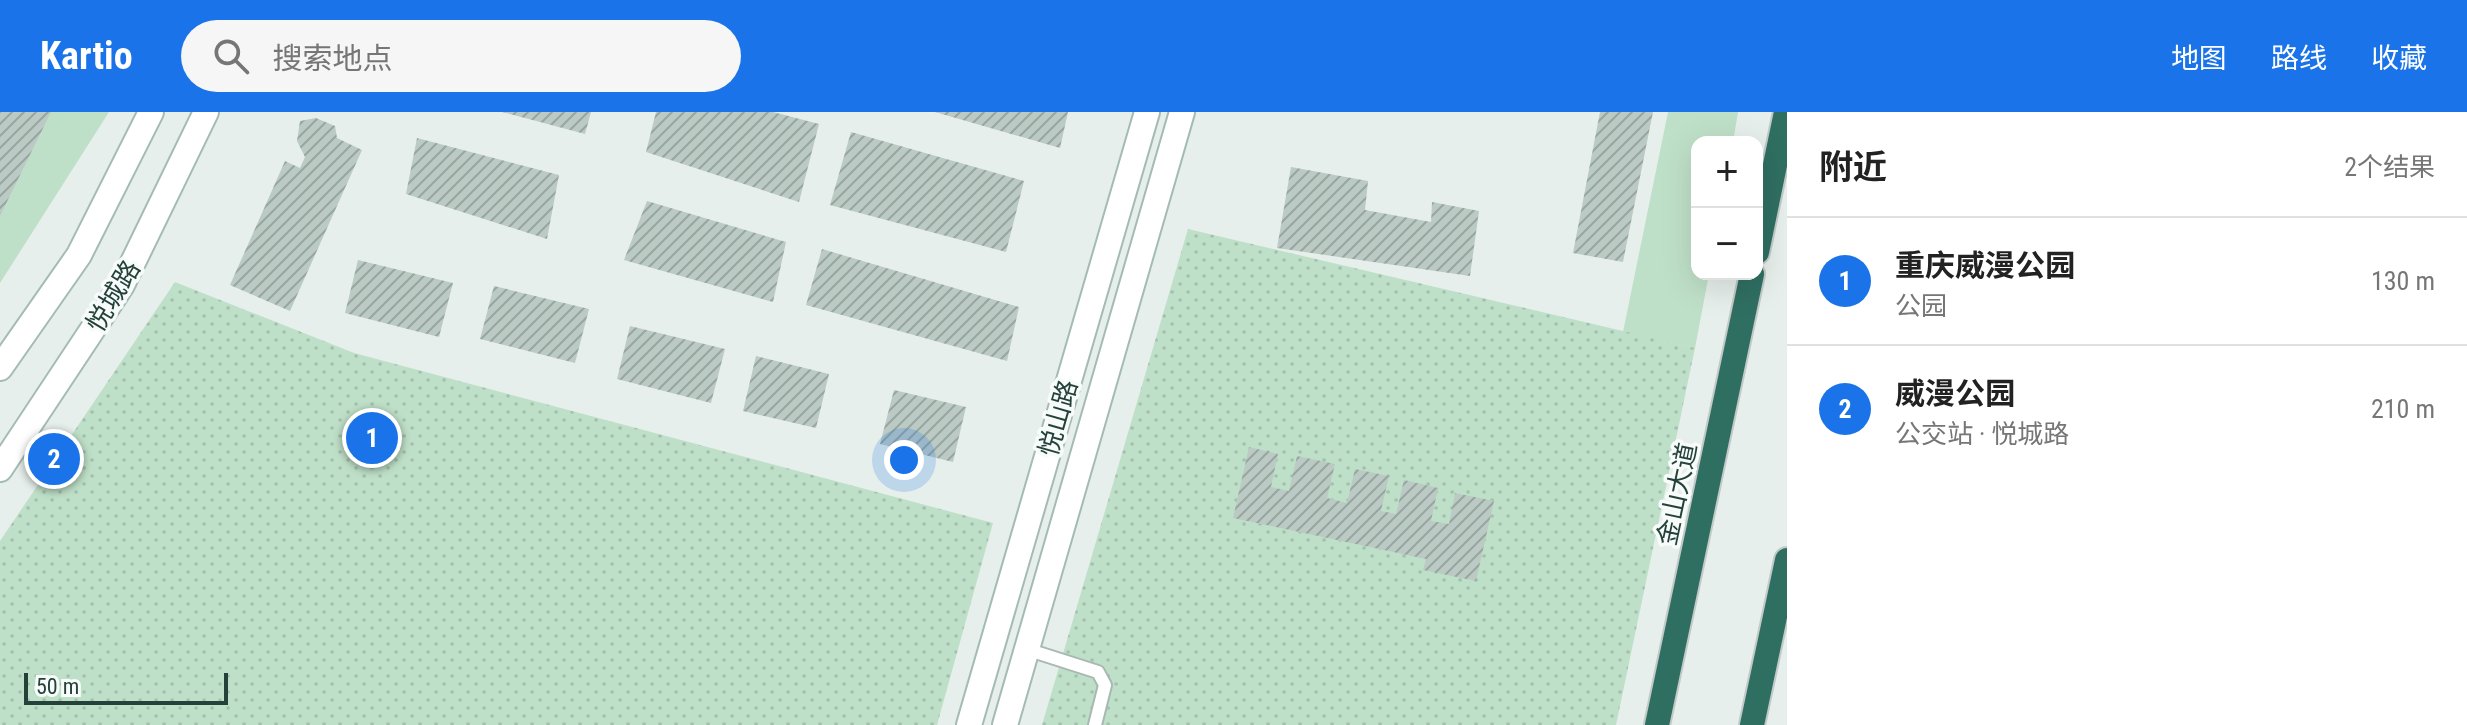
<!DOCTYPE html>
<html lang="zh">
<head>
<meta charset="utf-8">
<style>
	:root { --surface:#fff; --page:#f6f6f6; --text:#222; --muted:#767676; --line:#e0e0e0; --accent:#1a73e8 }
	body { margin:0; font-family:"Roboto Condensed","Noto Sans SC",sans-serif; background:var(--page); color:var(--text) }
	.controls { position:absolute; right:24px; top:24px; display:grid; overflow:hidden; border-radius:16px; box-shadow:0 8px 32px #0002 }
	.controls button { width:72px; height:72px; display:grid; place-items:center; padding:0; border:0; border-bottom:2px solid var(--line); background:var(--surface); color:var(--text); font:40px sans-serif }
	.scale { position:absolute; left:24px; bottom:20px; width:204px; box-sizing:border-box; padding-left:8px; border:4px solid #24423a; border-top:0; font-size:22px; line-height:28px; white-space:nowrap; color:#24423a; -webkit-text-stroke:6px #f7fbf9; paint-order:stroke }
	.you { position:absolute; left:904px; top:348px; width:28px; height:28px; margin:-20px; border:6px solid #fff; border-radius:50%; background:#1a73e8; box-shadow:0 0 0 12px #1a73e833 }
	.badge { display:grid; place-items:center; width:52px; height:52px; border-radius:50%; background:var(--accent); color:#fff; font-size:26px; font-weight:700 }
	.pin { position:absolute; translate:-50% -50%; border:4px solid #fff; box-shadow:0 2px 8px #0006 }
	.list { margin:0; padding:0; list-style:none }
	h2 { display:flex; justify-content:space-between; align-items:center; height:104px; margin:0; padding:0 32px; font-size:34px }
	h2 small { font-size:26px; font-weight:400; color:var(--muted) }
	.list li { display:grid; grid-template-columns:52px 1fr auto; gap:24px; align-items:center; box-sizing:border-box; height:128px; padding:0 32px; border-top:2px solid var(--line) }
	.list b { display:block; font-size:30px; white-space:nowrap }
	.list p { margin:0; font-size:26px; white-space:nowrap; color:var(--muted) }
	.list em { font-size:26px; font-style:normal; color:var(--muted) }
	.icon { flex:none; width:44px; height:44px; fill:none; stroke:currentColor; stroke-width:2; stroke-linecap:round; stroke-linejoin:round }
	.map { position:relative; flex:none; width:1787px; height:613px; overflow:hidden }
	header { display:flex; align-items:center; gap:48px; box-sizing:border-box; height:112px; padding:0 40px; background:var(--accent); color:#fff }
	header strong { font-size:38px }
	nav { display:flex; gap:44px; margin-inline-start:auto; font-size:28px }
	.search { width:560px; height:72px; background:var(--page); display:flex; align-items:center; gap:20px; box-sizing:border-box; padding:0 28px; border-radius:44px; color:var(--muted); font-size:30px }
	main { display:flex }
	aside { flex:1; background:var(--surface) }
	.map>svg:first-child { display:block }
	.green { fill:#bfe0c8 }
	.park { fill:url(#park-dots) }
	.building { fill:url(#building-hatch) }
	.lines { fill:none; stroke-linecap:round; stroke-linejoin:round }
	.lane-casing { stroke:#a8b8b2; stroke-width:16 }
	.secondary-casing { stroke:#a4bbb3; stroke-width:28 }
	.highway-casing { stroke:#c2cac8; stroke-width:28 }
	.lane { stroke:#fff; stroke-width:12 }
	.secondary { stroke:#fff; stroke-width:24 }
	.highway { stroke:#2f6f62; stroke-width:24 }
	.labels { text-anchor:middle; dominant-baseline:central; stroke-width:7; stroke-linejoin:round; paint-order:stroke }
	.street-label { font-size:26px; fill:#24423a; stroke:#f7fbf9 }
</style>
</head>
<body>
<header>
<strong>Kartio</strong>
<div class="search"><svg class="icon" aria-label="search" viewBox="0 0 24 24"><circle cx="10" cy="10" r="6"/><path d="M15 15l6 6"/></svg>搜索地点</div>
<nav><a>地图</a><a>路线</a><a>收藏</a></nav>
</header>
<main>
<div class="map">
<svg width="1787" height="613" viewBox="0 0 1787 613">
	<defs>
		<pattern id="park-dots" width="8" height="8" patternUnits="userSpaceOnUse" patternTransform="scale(2)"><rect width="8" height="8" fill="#bfe0c8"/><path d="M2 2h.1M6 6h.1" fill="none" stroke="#a4c1ad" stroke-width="1.8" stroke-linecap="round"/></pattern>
		<pattern id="building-hatch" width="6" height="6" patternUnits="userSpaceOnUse" patternTransform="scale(2)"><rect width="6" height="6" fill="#bbcac4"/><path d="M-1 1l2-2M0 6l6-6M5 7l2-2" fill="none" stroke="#98a6a0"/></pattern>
	</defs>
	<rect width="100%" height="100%" fill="#e6efeb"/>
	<!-- green -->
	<g class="green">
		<polygon points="0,0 109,0 0,171"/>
		<polygon points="1668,0 1738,0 1733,30 1697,30 1697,162 1709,162 1695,236 1623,220"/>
	</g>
	<!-- park -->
	<g class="park">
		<polygon points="1188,117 1695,236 1616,613 1042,613"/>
		<polygon points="175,170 354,241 993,411 937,613 0,613 0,429"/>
	</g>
	<!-- building -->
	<g class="building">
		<polygon points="0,0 51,0 0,104"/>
		<polygon points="502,0 591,0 585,22"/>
		<polygon points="656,0 773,0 819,12 799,90 646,40"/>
		<polygon points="935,0 1068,0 1060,36"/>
		<polygon points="1600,0 1653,0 1623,150 1573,141"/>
		<polygon points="316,6 335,14 337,26 362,38 290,199 230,173 285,49 300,56 305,45 297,29 300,9"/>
		<polygon points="851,20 1024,69 1006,140 830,93"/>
		<polygon points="417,26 559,63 547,127 406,82"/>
		<polygon points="1291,55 1368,69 1365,98 1431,110 1432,90 1479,99 1470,164 1277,136"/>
		<polygon points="647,89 786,130 773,190 624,148"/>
		<polygon points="822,137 1019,195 1007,249 806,193"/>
		<polygon points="358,148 453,171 439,225 345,201"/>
		<polygon points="494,174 589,197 575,251 480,227"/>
		<polygon points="630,214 725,237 711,291 617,267"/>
		<polygon points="756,244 829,262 816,316 743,299"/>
		<polygon points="894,278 966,295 953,350 880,332"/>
		<polygon points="1249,335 1278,342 1271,375 1289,379 1297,344 1335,352 1327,386 1347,391 1355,357 1389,364 1381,399 1396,402 1404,368 1438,376 1431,409 1449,412 1455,381 1494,389 1476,469 1423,458 1426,447 1233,406"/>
	</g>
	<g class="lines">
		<defs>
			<polyline id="lane" points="1026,537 1098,560 1105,573 1095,613"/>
			<g id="secondary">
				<polyline points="0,256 79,143 151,0"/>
				<polyline points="0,357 122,173 206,0"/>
				<polyline points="969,613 1147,0"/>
				<polyline points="1005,613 1182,0"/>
			</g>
			<g id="highway">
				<polyline points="1757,140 1786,0"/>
				<polyline points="1657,613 1752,162"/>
				<polyline points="1752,613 1787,448"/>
			</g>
		</defs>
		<!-- lane casing -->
		<use href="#lane" class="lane-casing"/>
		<!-- secondary casing -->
		<use href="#secondary" class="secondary-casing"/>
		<!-- highway casing -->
		<use href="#highway" class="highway-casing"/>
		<!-- lane -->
		<use href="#lane" class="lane"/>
		<!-- secondary -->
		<use href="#secondary" class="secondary"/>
		<!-- highway -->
		<use href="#highway" class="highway"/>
	</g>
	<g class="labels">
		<!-- street labels -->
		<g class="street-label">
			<text transform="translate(113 184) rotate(-59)">悦城路</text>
			<text transform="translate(1058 306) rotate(-74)">悦山路</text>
			<text transform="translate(1677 382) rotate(-78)">金山大道</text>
		</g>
	</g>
</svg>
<div class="controls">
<button>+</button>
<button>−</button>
</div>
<div class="scale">50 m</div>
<div class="you"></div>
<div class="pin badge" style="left:372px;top:326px">1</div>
<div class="pin badge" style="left:54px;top:347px">2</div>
</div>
<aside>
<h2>附近<small>2个结果</small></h2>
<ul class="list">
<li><span class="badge">1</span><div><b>重庆威漫公园</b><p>公园</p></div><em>130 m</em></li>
<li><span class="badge">2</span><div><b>威漫公园</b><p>公交站 · 悦城路</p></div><em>210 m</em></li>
</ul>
</aside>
</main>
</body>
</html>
